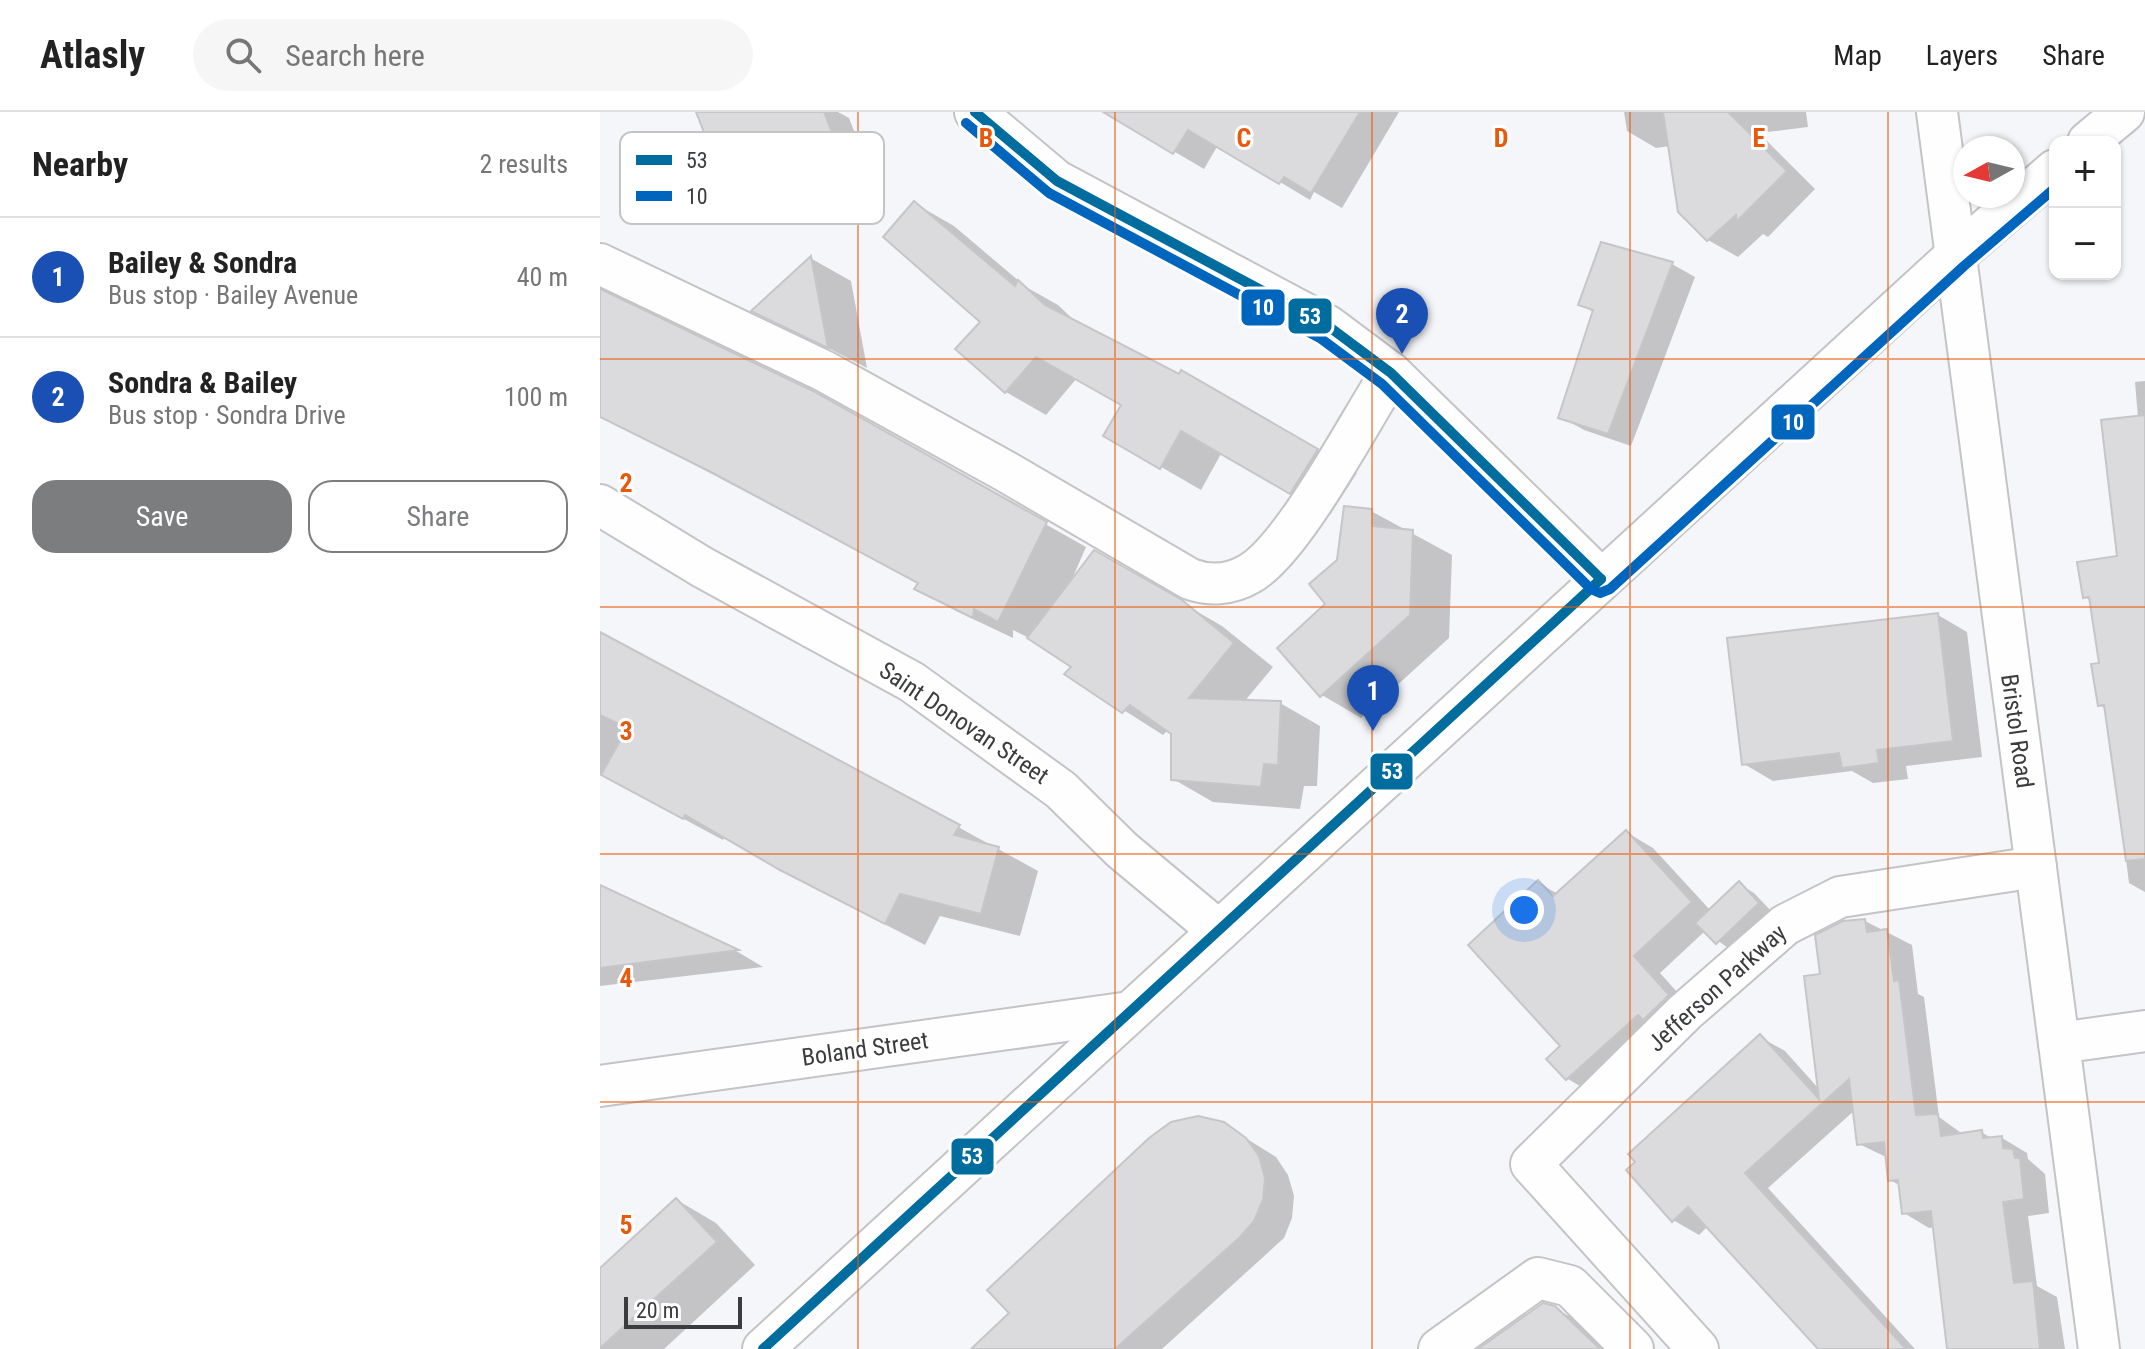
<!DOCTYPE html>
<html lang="en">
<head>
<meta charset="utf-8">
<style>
	:root { --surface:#fff; --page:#f6f6f6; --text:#222; --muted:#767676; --line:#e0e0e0; --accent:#7c7d7f }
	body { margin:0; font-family:"Roboto Condensed",sans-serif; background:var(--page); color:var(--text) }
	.controls { position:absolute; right:24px; top:24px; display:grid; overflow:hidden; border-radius:16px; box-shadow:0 2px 6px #0004 }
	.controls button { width:72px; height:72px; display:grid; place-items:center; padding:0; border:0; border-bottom:2px solid var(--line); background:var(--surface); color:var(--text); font:40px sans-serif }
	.compass { position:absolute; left:1353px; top:24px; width:72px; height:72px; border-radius:50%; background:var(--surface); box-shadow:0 2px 6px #0004; rotate:262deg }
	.scale { position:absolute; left:24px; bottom:20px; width:118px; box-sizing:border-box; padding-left:8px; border:4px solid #3b3c3e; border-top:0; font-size:22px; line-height:28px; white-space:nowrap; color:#3b3c3e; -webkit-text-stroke:6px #fff; paint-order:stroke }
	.you { position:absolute; left:924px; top:798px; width:28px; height:28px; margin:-20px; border:6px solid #fff; border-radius:50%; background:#1a73e8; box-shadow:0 0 0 12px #1a73e833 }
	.badge { display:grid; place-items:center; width:52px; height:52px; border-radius:50%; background:var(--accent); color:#fff; font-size:26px; font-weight:700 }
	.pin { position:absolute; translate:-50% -66px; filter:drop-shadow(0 2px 4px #0008) }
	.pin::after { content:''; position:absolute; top:42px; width:28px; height:24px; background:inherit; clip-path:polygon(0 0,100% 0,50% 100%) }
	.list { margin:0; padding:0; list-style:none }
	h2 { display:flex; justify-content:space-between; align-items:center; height:104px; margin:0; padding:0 32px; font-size:34px }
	h2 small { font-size:26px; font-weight:400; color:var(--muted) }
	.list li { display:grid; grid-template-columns:52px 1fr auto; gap:24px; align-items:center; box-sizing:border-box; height:120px; padding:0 32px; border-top:2px solid var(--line) }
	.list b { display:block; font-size:30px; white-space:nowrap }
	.list p { margin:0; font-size:26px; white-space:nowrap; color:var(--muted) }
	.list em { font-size:26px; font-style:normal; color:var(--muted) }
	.actions { display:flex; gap:16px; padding:24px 32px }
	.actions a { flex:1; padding:18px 0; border:2px solid var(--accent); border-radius:24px; text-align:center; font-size:28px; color:var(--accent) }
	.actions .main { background:var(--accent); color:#fff }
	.icon { flex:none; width:44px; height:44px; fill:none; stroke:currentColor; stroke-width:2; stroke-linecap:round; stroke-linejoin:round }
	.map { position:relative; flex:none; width:1545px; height:1237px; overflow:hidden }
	header { display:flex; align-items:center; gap:48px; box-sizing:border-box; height:112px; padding:0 40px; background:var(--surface); border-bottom:2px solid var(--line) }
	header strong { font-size:38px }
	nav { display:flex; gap:44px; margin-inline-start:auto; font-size:28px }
	.search { width:560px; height:72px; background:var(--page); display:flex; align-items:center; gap:20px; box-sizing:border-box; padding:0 28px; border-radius:44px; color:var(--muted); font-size:30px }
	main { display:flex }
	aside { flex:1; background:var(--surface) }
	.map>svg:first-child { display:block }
	.shadow { fill:#0003 }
	.building { fill:#dbdbde; stroke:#c6c6c8; stroke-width:2 }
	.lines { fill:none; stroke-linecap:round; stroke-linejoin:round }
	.minor-casing { stroke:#c4c4c6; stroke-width:44 }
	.minor { stroke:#fefefe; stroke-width:40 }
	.bus-1-casing { stroke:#fff; stroke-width:16 }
	.bus-2-casing { stroke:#fff; stroke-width:16 }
	.bus-1 { stroke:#006d9e; stroke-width:10 }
	.bus-2 { stroke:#0065bd; stroke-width:10 }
	.grid { fill:none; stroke:#e8590c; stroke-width:2; stroke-opacity:0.55 }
	.labels { text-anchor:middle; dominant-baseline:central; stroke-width:6; stroke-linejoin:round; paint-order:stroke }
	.street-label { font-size:24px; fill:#3b3c3e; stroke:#fff }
	.key { fill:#fff; stroke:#c4c4c5; stroke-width:2 }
	.key-label { font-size:22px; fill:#3b3c3e }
	.grid-label { font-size:26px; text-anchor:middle; font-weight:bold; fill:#e8590c; stroke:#fff; stroke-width:6; stroke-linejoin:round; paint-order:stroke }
	.line-badge { stroke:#fff; stroke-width:3 }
	.badge-label { font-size:22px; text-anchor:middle; font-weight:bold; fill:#fff }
</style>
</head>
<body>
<header>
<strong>Atlasly</strong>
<div class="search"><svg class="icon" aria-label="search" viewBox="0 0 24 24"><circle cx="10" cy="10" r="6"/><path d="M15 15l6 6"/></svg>Search here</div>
<nav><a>Map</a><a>Layers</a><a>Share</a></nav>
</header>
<main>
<aside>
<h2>Nearby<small>2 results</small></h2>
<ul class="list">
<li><span class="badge" style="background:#1a4fb4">1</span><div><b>Bailey &amp; Sondra</b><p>Bus stop · Bailey Avenue</p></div><em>40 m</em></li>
<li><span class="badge" style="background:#1a4fb4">2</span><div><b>Sondra &amp; Bailey</b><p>Bus stop · Sondra Drive</p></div><em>100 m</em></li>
</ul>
<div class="actions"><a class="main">Save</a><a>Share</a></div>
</aside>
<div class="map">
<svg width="1545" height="1237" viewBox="0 0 1545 1237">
	<rect width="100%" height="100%" fill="#f5f6f9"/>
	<!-- shadow -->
	<g class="shadow">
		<polygon points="98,0 238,0 249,6 270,60 233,75 218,66 170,85 175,99 147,110 118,93 112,34"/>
		<polygon points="507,0 799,0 742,96 714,80 710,88 618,33 604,57"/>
		<polygon points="1024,0 1206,0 1208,15 1159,21 1215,77 1168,125 1163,122 1138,145 1108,128 1080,99 1070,34 1056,36 1027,19"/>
		<polygon points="314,91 354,114 426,175 458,193 479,213 580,265 582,261 757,361 730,403 622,340 601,378 506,323 523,292 477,266 446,303 406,280 358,237 382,210"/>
		<polygon points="212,147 251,169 267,256 154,198"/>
		<polygon points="1072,152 1095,165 1031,334 984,318 961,305 995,201 980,192"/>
		<polygon points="0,165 17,175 20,189 213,281 486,435 469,474 494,440 622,514 673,555 644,590 680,591 720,614 717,674 704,674 700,697 613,690 573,667 573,621 568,618 563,623 467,562 475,555 437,530 413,518 413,526 356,499 317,476 320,472 0,303"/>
		<polygon points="1545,269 1545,780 1529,771 1507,597 1499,593 1501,553 1491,489 1485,485 1519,445 1538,306 1535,270"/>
		<polygon points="771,399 852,443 849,526 761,606 722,583 727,493 739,448"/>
		<polygon points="1338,503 1367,520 1382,645 1306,654 1308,667 1273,671 1252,659 1173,669 1144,652"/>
		<polygon points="0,522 215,636 438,759 420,824 340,804 325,833 222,780 125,724 123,728 0,662"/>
		<polygon points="1026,720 1053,736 1111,799 1139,772 1154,781 1173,801 1132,839 1105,819 1060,861 1095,900 995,983 968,967 949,948 963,934 938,771 958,782"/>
		<polygon points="0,775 138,840 163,855 0,874"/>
		<polygon points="1265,809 1312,833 1318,882 1324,885 1339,1005 1364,1023 1381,1020 1393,1027 1402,1026 1427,1041 1428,1047 1445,1062 1449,1101 1428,1104 1437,1174 1457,1185 1465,1237 1349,1237 1335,1115 1329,1116 1304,1101 1301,1074 1290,1068 1288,1046 1259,1032 1255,998 1168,1076 1315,1237 1220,1237 1108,1114 1099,1123 1073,1108 1160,925 1185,939 1219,977 1222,864"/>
		<polygon points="623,1012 676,1045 688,1063 694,1084 692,1106 684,1126 562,1237 373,1237"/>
		<polygon points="77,1088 116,1111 155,1153 64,1237 0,1237 0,1158"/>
		<polygon points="954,1196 971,1205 1005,1237 882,1237"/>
	</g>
	<!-- building -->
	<g class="building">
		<polygon points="96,0 224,0 241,44 202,59 198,46 141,68 147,82 116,94 95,39 109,33"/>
		<polygon points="503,0 760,0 711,81 684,65 679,72 588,18 573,42"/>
		<polygon points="1063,0 1128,0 1187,59 1137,109 1136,103 1107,129 1078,100"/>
		<polygon points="314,89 415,174 418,168 445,193 579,262 581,258 718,337 690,382 581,319 560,357 503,324 521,293 436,245 405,281 355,237 380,210 283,125"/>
		<polygon points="1001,130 1073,150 1008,322 958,306 993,198 978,193"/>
		<polygon points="211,144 228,236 151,199"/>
		<polygon points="0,177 213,279 447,410 398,510 374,497 373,506 314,477 318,471 111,360 0,305"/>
		<polygon points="1545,303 1545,747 1526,749 1504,593 1498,594 1491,552 1499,551 1489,485 1483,486 1477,450 1517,444 1501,308"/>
		<polygon points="744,394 772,397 773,414 813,418 810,503 720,585 677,536 725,492 709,472 737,448"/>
		<polygon points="494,438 582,488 634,531 589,586 681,589 678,653 664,652 661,675 571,668 571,622 530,593 522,601 464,562 471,555 427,526"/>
		<polygon points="1338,501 1353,629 1277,638 1279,651 1242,656 1239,641 1142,653 1127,526"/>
		<polygon points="0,520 360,713 354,723 399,735 381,802 300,782 285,812 180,758 85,703 83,707 1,663 27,616 0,603"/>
		<polygon points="1026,718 1092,790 1034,844 1069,883 1043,908 1038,903 966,968 946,947 960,934 868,833 938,768 953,784"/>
		<polygon points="1139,769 1159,791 1116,832 1095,811"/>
		<polygon points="0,773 139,838 0,856"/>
		<polygon points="1265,807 1267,820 1287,817 1294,869 1299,868 1316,1003 1338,1002 1341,1024 1382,1018 1383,1026 1402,1024 1403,1036 1413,1037 1415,1046 1420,1046 1424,1087 1403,1090 1414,1171 1433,1169 1440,1237 1347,1237 1331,1099 1302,1102 1298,1068 1288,1069 1284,1030 1257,1033 1249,967 1145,1061 1306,1237 1218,1237 1088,1095 1072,1110 1026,1058 1035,1050 1028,1042 1160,922 1219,987 1204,864 1220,862 1215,823 1243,809"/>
		<polygon points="598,1004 624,1010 646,1026 659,1044 665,1066 663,1088 654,1109 639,1126 515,1237 371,1237 409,1201 387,1178 549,1026 571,1010"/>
		<polygon points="76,1086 117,1130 0,1236 0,1156"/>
		<polygon points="943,1191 955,1194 1000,1237 878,1237"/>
	</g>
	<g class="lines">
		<defs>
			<g id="minor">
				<polyline points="375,0 457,69 728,214 791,261 1001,467"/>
				<polyline points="1337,0 1499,1237"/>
				<polyline points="1488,30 1524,0"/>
				<path d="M0,152L224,259L405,359L590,467C609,474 630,473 649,462C693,438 760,308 791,261"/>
				<polyline points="0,393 102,455 312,570 461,678 522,738 619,819"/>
				<polyline points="1459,931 1545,919"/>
				<polyline points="0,974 530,900"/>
				<polyline points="163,1237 1355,144 1455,58"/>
				<polyline points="839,1237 938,1166 970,1174 1033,1237"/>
				<polyline points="1098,1237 931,1052 1085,900 1185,813 1240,785 1436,755"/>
			</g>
		</defs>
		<!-- minor casing -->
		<use href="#minor" class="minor-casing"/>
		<!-- minor -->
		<use href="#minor" class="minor"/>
		<defs>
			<g id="bus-1">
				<polyline points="375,0 457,69 728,214 791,261 1001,467"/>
				<polyline points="163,1237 1001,467"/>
			</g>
			<polyline id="bus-2" points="366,11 449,81 720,226 782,272 991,477 1000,481 1010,477 1364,154 1455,76"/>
		</defs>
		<!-- bus-1 casing -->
		<use href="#bus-1" class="bus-1-casing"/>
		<!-- bus-2 casing -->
		<use href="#bus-2" class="bus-2-casing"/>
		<!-- bus-1 -->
		<use href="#bus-1" class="bus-1"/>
		<!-- bus-2 -->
		<use href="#bus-2" class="bus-2"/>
	</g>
	<!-- grid -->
	<path class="grid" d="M258,0V1237M515,0V1237M772,0V1237M1030,0V1237M1288,0V1237M0,247H1545M0,495H1545M0,742H1545M0,990H1545"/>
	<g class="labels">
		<!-- street labels -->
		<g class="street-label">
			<text transform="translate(364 611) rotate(34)">Saint Donovan Street</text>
			<text transform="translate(1417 619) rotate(82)">Bristol Road</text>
			<text transform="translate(1117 876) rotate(-42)">Jefferson Parkway</text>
			<text transform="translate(265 937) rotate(-8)">Boland Street</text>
		</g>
	</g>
	<!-- legend -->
	<rect x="20" y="20" width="264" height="92" rx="12" class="key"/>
	<rect x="36" y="43" width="36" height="10" fill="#006d9e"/>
	<rect x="36" y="79" width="36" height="10" fill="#0065bd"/>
	<g class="key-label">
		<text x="86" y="56">53</text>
		<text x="86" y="92">10</text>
	</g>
	<g class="grid-label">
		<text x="386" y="35">B</text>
		<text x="644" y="35">C</text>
		<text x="901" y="35">D</text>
		<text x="1159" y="35">E</text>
		<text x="26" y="380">2</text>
		<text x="26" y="628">3</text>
		<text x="26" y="875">4</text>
		<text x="26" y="1122">5</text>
	</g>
	<g class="line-badge">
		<rect x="640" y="176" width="46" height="39" rx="8" fill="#0065bd"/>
		<rect x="687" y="185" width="46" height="38" rx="8" fill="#006d9e"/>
		<rect x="1170" y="291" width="46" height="38" rx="8" fill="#0065bd"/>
		<rect x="769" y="640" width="45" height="39" rx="8" fill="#006d9e"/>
		<rect x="350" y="1025" width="45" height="39" rx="8" fill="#006d9e"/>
	</g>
	<g class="badge-label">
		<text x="663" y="203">10</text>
		<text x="710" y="212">53</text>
		<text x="1193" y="318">10</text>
		<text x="792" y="667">53</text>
		<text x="372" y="1052">53</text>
	</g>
</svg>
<div class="controls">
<button>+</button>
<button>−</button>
</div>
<svg class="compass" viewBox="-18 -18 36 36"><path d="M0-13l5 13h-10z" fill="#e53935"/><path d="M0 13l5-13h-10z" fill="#767676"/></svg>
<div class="scale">20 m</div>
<div class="you"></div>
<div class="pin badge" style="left:773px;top:619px;background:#1a4fb4">1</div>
<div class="pin badge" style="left:802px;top:242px;background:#1a4fb4">2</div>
</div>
</main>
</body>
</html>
